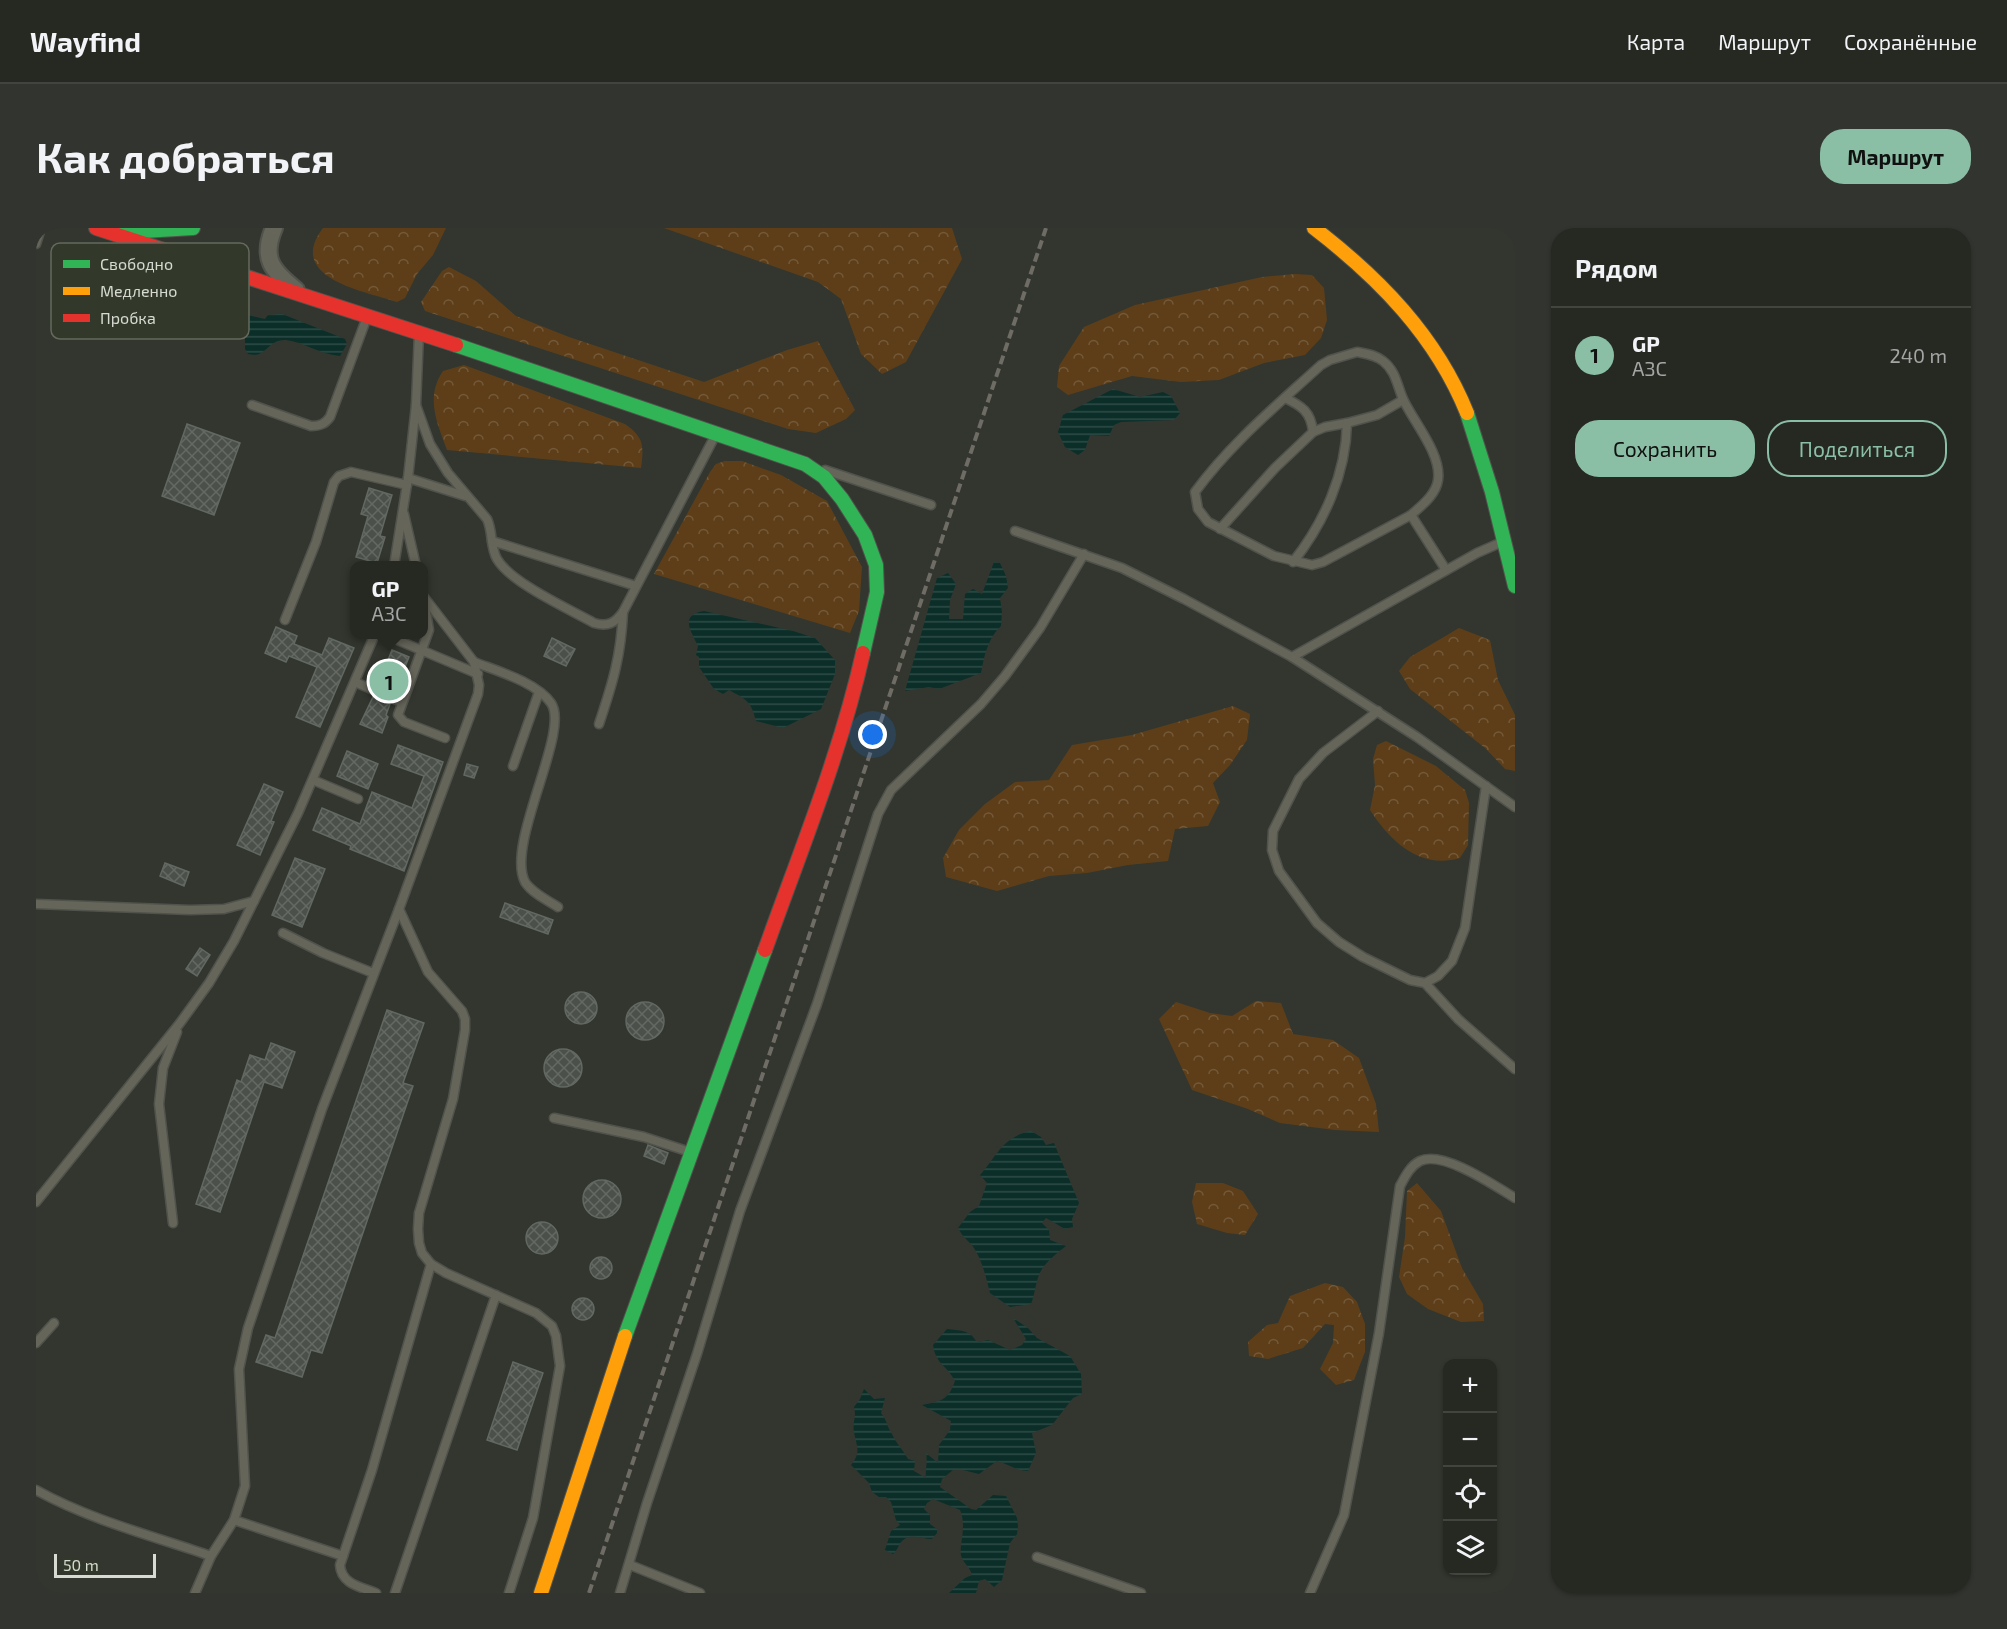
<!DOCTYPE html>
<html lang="ru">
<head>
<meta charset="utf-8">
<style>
	:root { --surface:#262822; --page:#32342f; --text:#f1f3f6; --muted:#a4a6a5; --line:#424440; --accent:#8abfa5 }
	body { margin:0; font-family:"Exo 2",sans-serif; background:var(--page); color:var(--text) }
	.controls { position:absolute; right:18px; bottom:18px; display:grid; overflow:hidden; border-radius:12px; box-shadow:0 2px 4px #0004 }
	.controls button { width:54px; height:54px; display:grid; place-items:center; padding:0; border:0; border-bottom:2px solid var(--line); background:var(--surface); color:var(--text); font:30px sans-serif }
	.scale { position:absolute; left:18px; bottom:15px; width:102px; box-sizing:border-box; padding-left:6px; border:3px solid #d6dad1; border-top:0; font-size:16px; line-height:21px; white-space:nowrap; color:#d6dad1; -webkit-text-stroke:4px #33392a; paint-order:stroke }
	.you { position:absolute; left:837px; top:507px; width:21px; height:21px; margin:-15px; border:4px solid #fff; border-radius:50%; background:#1a73e8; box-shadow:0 0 0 9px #1a73e833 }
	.badge { display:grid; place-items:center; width:39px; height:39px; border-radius:50%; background:var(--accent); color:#111; font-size:20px; font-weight:700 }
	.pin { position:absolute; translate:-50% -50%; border:3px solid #fff; box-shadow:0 2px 6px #0006 }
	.popup { position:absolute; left:314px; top:333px; width:78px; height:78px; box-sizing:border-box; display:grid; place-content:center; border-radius:12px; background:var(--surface); filter:drop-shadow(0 2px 4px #0005); font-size:20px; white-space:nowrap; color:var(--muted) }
	.popup b { font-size:22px; color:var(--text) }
	.popup::after { content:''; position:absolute; left:50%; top:100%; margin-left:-12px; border:12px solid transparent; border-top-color:var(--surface) }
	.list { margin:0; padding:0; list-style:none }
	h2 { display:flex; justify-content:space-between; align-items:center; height:78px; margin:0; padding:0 24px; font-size:26px }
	h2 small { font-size:20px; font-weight:400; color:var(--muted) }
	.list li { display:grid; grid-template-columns:39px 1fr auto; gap:18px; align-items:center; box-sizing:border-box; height:96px; padding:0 24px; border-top:2px solid var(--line) }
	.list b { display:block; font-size:22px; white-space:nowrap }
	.list p { margin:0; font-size:20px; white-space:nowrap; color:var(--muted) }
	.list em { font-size:20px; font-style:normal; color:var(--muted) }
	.actions { display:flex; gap:12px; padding:18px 24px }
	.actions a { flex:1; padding:14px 0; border:2px solid var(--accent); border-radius:24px; text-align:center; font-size:21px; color:var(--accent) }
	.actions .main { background:var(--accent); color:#111 }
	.icon { flex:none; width:33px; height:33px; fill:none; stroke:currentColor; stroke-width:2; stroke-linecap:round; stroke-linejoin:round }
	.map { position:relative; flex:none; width:1479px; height:1365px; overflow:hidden; border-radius:24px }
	header { display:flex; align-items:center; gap:36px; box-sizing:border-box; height:84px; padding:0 30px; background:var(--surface); border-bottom:2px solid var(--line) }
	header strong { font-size:28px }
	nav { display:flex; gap:33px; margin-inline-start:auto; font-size:21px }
	.intro { display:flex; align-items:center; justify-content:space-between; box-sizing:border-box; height:144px; padding:0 36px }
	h1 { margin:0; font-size:42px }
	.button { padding:15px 27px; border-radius:24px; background:var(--accent); color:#111; font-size:21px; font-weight:700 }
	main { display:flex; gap:36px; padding:0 36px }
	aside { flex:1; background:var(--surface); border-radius:24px; box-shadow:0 2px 4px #0004 }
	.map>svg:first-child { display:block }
	.forest { fill:url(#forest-crowns) }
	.water { fill:url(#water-rules) }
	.building { fill:url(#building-cross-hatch); stroke:#626862; stroke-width:1.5 }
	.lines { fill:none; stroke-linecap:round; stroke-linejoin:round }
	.lane-casing { stroke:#50534c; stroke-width:11 }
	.street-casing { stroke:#50534c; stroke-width:20 }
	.fast-casing { stroke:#50534c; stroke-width:16 }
	.slow-casing { stroke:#50534c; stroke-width:16 }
	.jam-casing { stroke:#50534c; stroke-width:16 }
	.lane { stroke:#66655a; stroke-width:8 }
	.street { stroke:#66655a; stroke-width:16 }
	.fast { stroke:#30b455; stroke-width:14 }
	.slow { stroke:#ff9f0a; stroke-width:14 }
	.jam { stroke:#e5322d; stroke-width:14 }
	.rail { stroke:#6e6c64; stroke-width:4; stroke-dasharray:9 4.5; stroke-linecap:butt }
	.key { fill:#33392a; stroke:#64695c; stroke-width:1.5 }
	.key-label { font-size:16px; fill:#d6dad1 }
</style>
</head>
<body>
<header>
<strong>Wayfind</strong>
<nav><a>Карта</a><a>Маршрут</a><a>Сохранённые</a></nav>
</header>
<div class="intro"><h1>Как добраться</h1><a class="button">Маршрут</a></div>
<main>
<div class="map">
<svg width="1479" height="1365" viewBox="0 0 1479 1365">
	<defs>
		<pattern id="forest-crowns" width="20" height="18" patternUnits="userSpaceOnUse" patternTransform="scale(1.5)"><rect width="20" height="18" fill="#5d3e19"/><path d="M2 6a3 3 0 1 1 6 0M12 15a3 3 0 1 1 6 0" fill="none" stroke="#745939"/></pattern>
		<pattern id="water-rules" width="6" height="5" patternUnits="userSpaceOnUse" patternTransform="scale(1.5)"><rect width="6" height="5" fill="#0b2e29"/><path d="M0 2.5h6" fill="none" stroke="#2e4c47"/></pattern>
		<pattern id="building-cross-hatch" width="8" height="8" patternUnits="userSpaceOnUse" patternTransform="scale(1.5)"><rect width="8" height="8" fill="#4b504a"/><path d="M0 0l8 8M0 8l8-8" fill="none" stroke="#646963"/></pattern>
	</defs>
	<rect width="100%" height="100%" fill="#32362e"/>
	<!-- forest -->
	<g class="forest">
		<path d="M287,0H410L397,27L381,46L369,70L361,74C328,63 249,50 287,0Z"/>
		<polygon points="628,0 916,0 926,31 870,134 846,146 825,126 805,71 782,54"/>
		<polygon points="413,39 440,53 480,88 533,109 668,154 751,122 782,113 819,182 810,191 780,205 752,201 389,83 385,74 406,43"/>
		<polygon points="1259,46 1276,47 1288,60 1291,92 1285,110 1269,127 1228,135 1183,152 1145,154 1096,148 1032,167 1021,159 1023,138 1048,99 1099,77 1226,49"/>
		<path d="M428,137L589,196C608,209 608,218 605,240L411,222C401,195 389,169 407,143Z"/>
		<polygon points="689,233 706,233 745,247 791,273 826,339 823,383 814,405 618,346 674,244 680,236"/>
		<polygon points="1423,400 1454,412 1462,452 1479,487 1479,543 1469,541 1449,520 1374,461 1363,443 1374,429"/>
		<polygon points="1197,478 1214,486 1211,512 1194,537 1177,555 1184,574 1172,598 1139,601 1132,633 1092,637 1051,645 1013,648 961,663 910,649 907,630 923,602 949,576 979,554 1013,552 1036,517 1096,507"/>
		<path d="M1350,513L1400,538L1429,562L1433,575L1432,617L1424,630C1384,642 1354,613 1334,582L1339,557L1337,531L1341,517Z"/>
		<polygon points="1220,773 1245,775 1257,806 1297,812 1323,830 1340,876 1343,904 1299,902 1244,895 1212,881 1156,862 1123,791 1140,774 1174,785 1196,788"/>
		<polygon points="1160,955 1187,955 1207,963 1222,986 1209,1007 1191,1005 1161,996 1156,974"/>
		<polygon points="1381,955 1405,983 1426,1040 1447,1076 1448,1093 1425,1094 1392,1081 1371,1066 1363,1049 1369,1009 1371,963"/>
		<polygon points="1289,1055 1307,1059 1321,1074 1329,1096 1329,1124 1318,1152 1300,1157 1284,1141 1297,1115 1298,1097 1289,1096 1267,1120 1232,1131 1213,1128 1212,1114 1231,1097 1242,1095 1254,1068"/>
	</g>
	<!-- water -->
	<g class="water">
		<path d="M246,86L309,111L311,116L304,128C282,126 268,114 250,112C231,111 231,131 212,126L209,121V91L211,87L229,91L232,87Z"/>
		<polygon points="1077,161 1104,169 1127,164 1135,168 1144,185 1138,192 1085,194 1078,197 1073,208 1054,207 1049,222 1042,227 1029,219 1022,204 1027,187"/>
		<path d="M958,334L964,335L970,348L972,360L964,370L966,384L965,398C952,410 948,428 945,445L903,461L893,459L869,463L901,350L912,345L920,356L914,372L913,391H927L929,366L937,361L946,366Z"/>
		<path d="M668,383L757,403L779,410L799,432V446L785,481L747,500L720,493C715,473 711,472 693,462L687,466L678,461L663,439V429L660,427L662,418C655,403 643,387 668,383Z"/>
		<path d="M995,903L1005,909L1010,917L1018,915L1043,975L1036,991L1037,999L1029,1001L1010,990L1006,995L1013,1002L1014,1012L1030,1018C1020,1026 1007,1036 1003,1047C999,1057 999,1066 995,1076L974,1079L954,1065C950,1049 945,1027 934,1015C929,1010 925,1006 922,1000L934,984L943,978L951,955L944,947C961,928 966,909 995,903Z"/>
		<path d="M977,1090L992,1100L1001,1110L1034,1128L1045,1146L1046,1166L1037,1170L1016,1197L996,1205L1000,1225L992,1243C981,1243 972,1236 961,1233L943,1246L927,1242H917L906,1251L904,1259L935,1281L940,1282L957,1267L970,1268L981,1290L982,1298L981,1306L974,1315L966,1352L958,1359L949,1351L943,1353L940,1365H913L929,1350L936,1347C934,1339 929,1337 926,1330C921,1320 932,1301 924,1282L897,1271L891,1275L888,1281L894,1287V1296L901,1301V1305L896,1311C886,1311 874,1304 866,1313C862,1317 862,1322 857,1326L849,1322L855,1303L864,1297L860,1292L855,1274L850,1269H843L836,1264L833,1255L815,1237C826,1224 820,1217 818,1204C816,1195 821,1188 818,1179L824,1171L828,1161L838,1171L849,1170L845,1185C851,1192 851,1199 856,1206C860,1215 867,1222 872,1231L879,1233L878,1243L890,1250C889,1241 892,1234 890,1225L902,1235L903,1217L914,1202L915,1193L886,1177C905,1173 912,1173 919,1153C911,1137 900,1137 897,1117L911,1101C923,1103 933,1101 940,1113L944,1114L952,1112L974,1122L986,1117L990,1111Z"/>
	</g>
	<!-- building -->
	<g class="building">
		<polygon points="151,196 204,215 178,287 126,268"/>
		<polygon points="333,260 356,267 344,308 349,309 341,335 320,329 332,288 325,286"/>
		<polygon points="240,399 261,408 258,416 286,427 293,410 318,420 284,499 260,489 281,439 253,428 250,434 229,425"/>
		<polygon points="516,410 539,421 530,438 508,428"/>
		<polygon points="356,422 373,429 359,464 342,457"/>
		<polygon points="337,469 354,476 350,487 352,489 346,505 324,496"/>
		<polygon points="362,517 407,534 368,643 314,621 315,618 277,602 286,580 324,596 336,564 376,580 388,548 355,536"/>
		<polygon points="311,523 342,536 332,561 301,548"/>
		<polygon points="431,536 442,539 438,550 428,547"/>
		<polygon points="228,556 247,564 235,593 238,594 224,627 201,617"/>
		<polygon points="259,630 289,641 266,699 236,687"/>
		<polygon points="129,635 153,644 148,658 124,648"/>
		<polygon points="469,675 517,692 512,706 464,689"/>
		<polygon points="164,720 174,727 161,748 150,741"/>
		<circle cx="545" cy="780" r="16"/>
		<circle cx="609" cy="793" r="19"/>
		<polygon points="351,782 388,795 367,855 377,858 286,1125 275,1122 266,1149 220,1134 230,1107 239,1110"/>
		<polygon points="235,815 259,824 246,860 228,854 184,984 160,976 201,852 205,854 214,827 229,832"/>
		<circle cx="527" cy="840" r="19"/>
		<polygon points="612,917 632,925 628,936 608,928"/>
		<circle cx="566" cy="971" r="19"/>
		<circle cx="506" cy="1010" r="16"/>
		<circle cx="565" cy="1040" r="11"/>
		<circle cx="547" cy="1081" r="11"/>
		<polygon points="477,1134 507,1145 481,1222 451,1212"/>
	</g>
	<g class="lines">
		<defs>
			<g id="lane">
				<polyline points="0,16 5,0"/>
				<path d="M1321,124C1331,126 1340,127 1347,133C1361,144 1361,159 1368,173C1378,194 1406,227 1402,252C1400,267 1385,278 1375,287L1287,334L1276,337L1238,328L1172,294L1162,281L1159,264C1195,215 1240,178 1285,137L1294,132Z"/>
				<path d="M1249,170C1266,178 1275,184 1277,204"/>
				<path d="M216,177L275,198C284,198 289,196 294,189L331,89"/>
				<path d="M380,177L394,216L412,245L451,291C457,303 454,319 461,331C475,355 533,381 558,395C572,399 579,395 587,384L680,206"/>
				<polyline points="789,242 895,277"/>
				<polyline points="372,250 429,268"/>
				<polyline points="368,286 380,338"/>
				<polyline points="1375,287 1410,342"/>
				<polyline points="1184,301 1239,240 1277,204 1289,199 1311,195 1341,187 1367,172"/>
				<polyline points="979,303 1086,340 1148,371 1256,429 1441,325 1466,314"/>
				<polyline points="456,313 600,358"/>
				<path d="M1257,334C1288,295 1310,246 1311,195"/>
				<polyline points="358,338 372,250 380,177 383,105"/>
				<polyline points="388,373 393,402 362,487 368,494 409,510"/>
				<polyline points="249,392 280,314 298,254 303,248 315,244 371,257"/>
				<polyline points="347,406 442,446"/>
				<polyline points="1256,429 1381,509 1479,579"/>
				<path d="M438,434C461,443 500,454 515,475C535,503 469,616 489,654C496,665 511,672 522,679"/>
				<polyline points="319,454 365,474"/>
				<polyline points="1342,483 1287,525 1263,551 1237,603 1236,622 1243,643 1281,695 1303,714 1327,729 1374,752 1389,755 1422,791 1479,841"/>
				<path d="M563,496C577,454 585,428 587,384"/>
				<polyline points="477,538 503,464"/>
				<polyline points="277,552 322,571"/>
				<polyline points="0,676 154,682 188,681 218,673"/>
				<polyline points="363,681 392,744 426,783 429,791 429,802 417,871 383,985 382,1001 383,1015 386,1025 395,1036 410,1045 500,1085 516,1098 520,1108 524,1138 497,1290 473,1365"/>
				<polyline points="247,705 287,725 337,745"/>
				<polyline points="1389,755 1402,748 1416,733 1429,700 1450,558"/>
				<polyline points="518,890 608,909 654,924"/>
				<polyline points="0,974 144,795 173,755 198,713 262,585 339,406"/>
				<polyline points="137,995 123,876 127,840 141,804"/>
				<polyline points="0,1115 18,1095"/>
				<path d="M0,1262C54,1292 117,1308 175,1328"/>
				<polyline points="198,1292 307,1328"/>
				<polyline points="1001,1329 1105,1365"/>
				<polyline points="594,1337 664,1365"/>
				<polyline points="159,1365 175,1328 198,1292 209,1258 203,1141 212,1100 286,881 363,681 442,466 443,457 438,434 388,369"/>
				<path d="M340,1365C325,1359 305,1356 304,1337L336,1242L395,1036"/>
				<polyline points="359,1365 460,1067"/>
				<polyline points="584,1365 611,1275 661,1126 704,983 781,776 842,586 855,562 945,476 969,448 1004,400 1048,326"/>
				<path d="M1274,1365L1308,1287L1343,1105L1364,958C1369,949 1374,938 1384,933C1407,922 1459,958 1479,970"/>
			</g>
			<path id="street" d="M238,0C225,30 236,43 260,62"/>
			<g id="fast">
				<polyline points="82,0 107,3 157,0"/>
				<polyline points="420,117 769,236 788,249 806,271 829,307 840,337 841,364 827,425"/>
				<polyline points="1431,185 1456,264 1479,358"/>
				<polyline points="589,1108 729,722"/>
			</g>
			<g id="slow">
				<path d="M1278,0C1343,50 1400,108 1431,185"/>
				<polyline points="505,1365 589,1108"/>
			</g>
			<g id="jam">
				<polyline points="60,0 420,117"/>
				<path d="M729,722C764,624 804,527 827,425"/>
			</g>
		</defs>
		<!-- lane casing -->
		<use href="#lane" class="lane-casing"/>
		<!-- street casing -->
		<use href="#street" class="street-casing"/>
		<!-- fast casing -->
		<use href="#fast" class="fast-casing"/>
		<!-- slow casing -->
		<use href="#slow" class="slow-casing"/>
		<!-- jam casing -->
		<use href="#jam" class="jam-casing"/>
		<!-- lane -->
		<use href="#lane" class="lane"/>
		<!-- street -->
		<use href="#street" class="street"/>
		<!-- fast -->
		<use href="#fast" class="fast"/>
		<!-- slow -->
		<use href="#slow" class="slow"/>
		<!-- jam -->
		<use href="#jam" class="jam"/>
		<!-- rail -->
		<polyline class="rail" points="553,1365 1010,0"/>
	</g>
	<!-- legend -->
	<rect x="15" y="15" width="198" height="96" rx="9" class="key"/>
	<rect x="27" y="32" width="27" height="8" fill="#30b455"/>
	<rect x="27" y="59" width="27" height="8" fill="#ff9f0a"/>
	<rect x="27" y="86" width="27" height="8" fill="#e5322d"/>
	<g class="key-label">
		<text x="64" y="42">Свободно</text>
		<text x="64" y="69">Медленно</text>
		<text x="64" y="96">Пробка</text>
	</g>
</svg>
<div class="controls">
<button>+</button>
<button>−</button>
<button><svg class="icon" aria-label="locate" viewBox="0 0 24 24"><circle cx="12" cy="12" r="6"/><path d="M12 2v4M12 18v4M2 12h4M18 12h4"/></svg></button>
<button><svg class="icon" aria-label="layers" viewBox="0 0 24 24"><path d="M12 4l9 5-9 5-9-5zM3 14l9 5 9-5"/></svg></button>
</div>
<div class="scale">50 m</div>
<div class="you"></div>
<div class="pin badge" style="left:353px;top:453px">1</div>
<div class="popup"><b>GP</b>АЗС</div>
</div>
<aside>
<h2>Рядом<small></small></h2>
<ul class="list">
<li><span class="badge">1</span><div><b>GP</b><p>АЗС</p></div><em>240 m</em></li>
</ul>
<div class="actions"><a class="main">Сохранить</a><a>Поделиться</a></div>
</aside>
</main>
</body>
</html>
